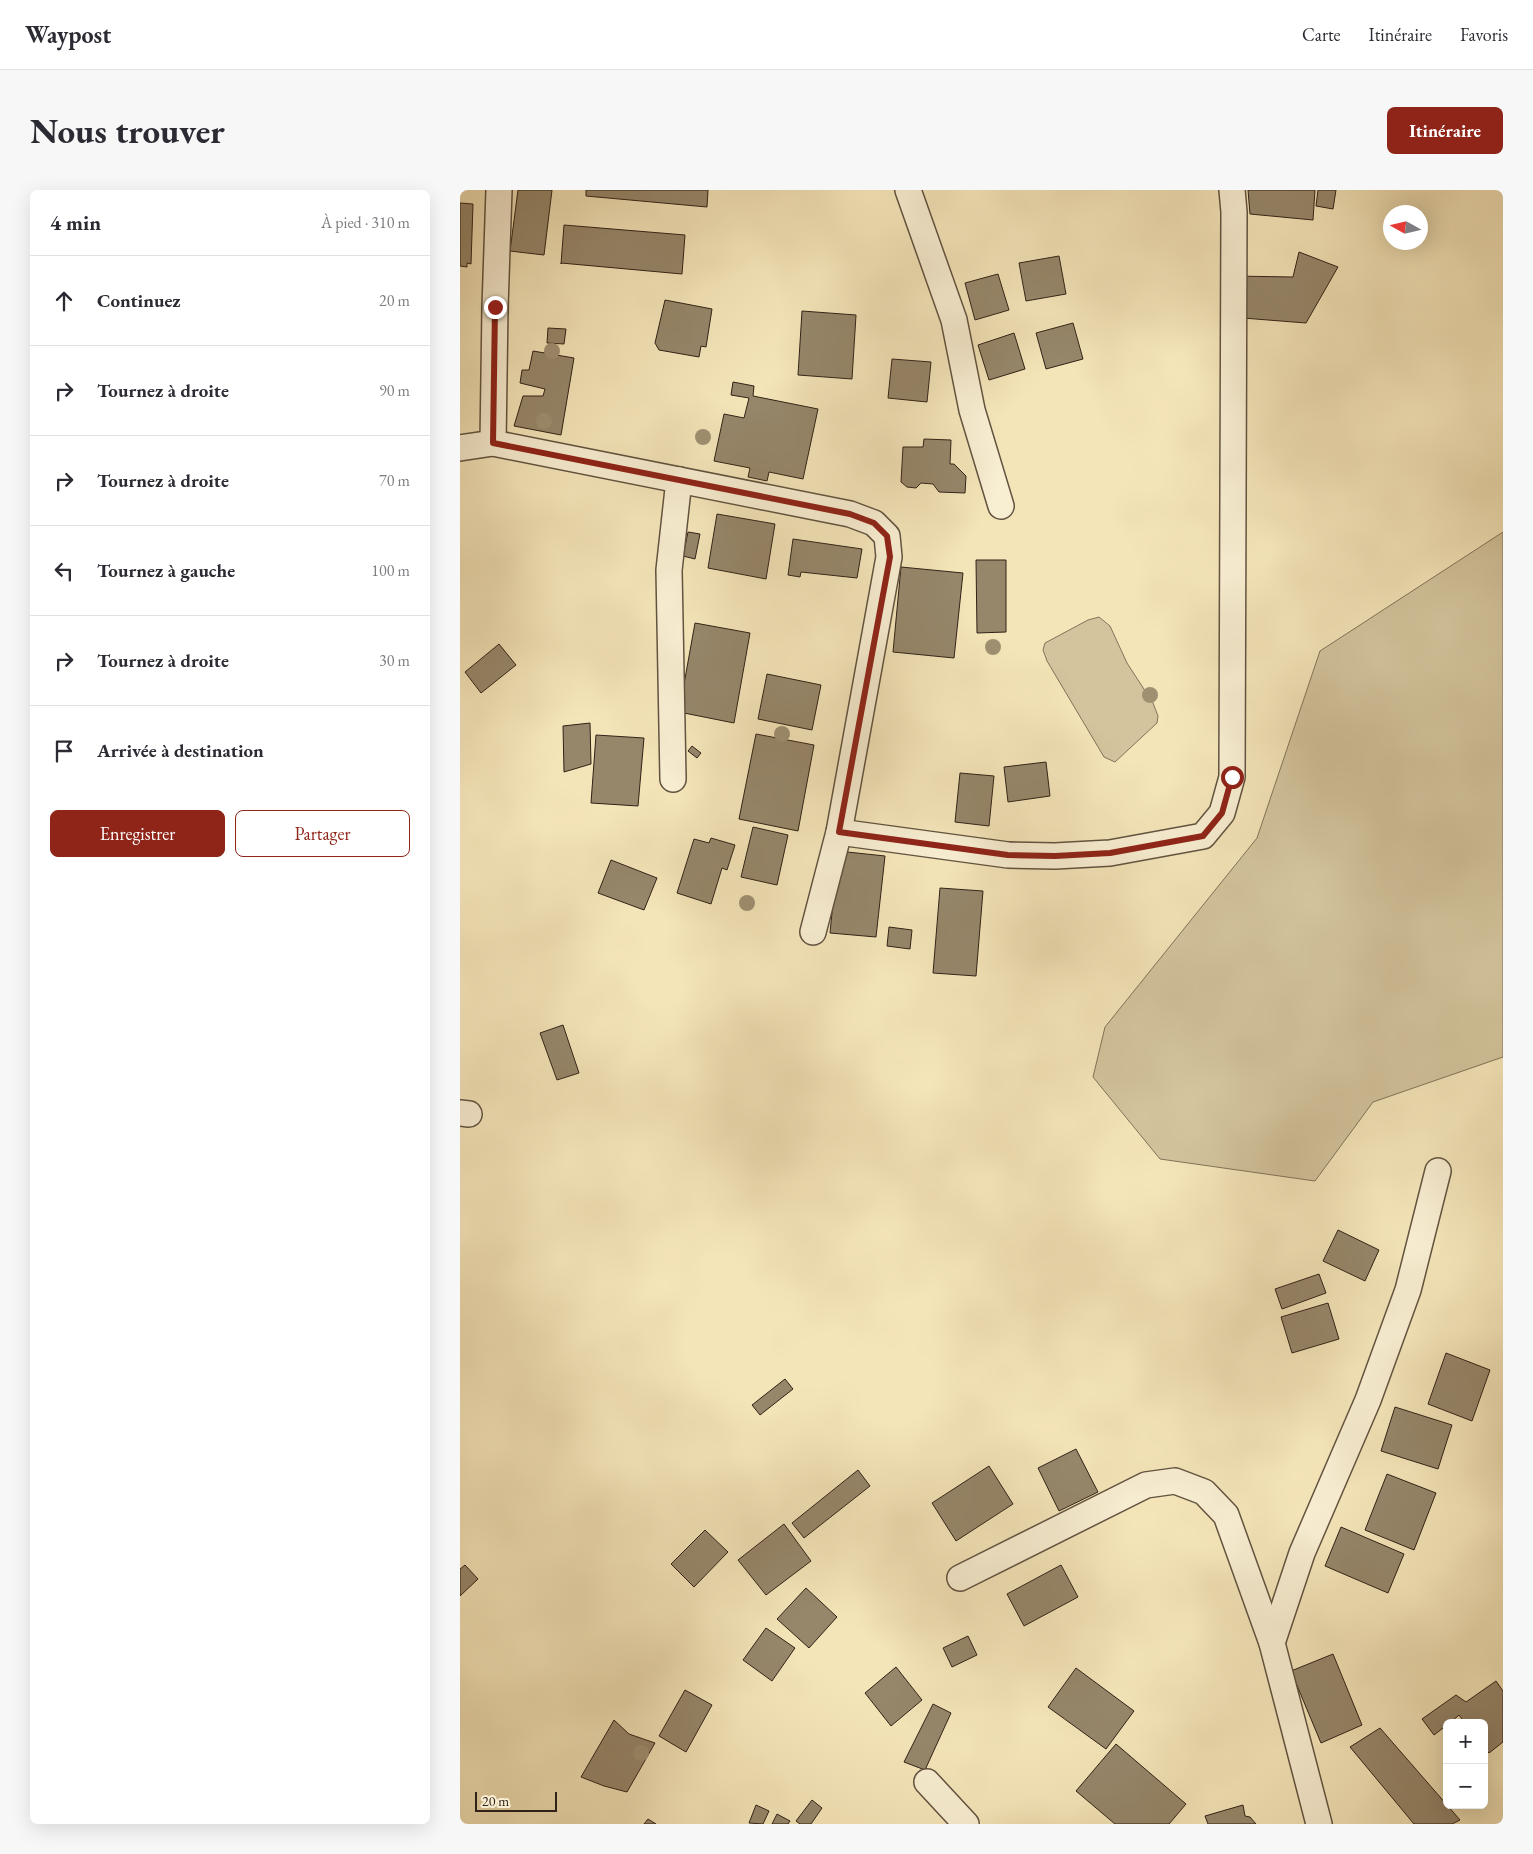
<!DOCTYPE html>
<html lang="fr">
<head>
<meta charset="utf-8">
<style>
	:root { --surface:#fff; --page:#f7f7f7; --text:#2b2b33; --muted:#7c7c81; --line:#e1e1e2; --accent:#8f2418 }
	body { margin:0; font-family:"EB Garamond",serif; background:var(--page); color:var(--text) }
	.controls { position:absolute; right:15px; bottom:15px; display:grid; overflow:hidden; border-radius:8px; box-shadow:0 5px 20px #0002 }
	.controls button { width:45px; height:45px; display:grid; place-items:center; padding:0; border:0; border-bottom:1px solid var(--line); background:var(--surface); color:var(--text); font:25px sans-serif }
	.compass { position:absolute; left:923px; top:15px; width:45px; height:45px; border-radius:50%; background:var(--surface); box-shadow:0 5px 20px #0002; rotate:278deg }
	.scale { position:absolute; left:15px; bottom:12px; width:82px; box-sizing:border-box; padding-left:5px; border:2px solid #312217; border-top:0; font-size:14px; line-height:18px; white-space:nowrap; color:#312217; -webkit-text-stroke:4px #f8eed2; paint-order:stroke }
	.stop { position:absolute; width:15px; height:15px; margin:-11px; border:4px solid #8f2418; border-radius:50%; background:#fff }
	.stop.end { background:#8f2418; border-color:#fff; box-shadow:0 1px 5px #0008 }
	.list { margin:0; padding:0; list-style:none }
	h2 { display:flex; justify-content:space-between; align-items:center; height:65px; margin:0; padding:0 20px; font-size:21px }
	h2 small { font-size:16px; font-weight:400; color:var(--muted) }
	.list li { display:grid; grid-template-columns:32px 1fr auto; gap:15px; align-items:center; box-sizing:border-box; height:90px; padding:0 20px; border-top:1px solid var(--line) }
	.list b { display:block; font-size:19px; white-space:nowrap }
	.list em { font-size:16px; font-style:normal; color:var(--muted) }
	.actions { display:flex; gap:10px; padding:15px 20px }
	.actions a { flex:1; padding:11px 0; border:1px solid var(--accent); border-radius:8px; text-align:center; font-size:18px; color:var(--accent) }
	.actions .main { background:var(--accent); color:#fff }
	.icon { flex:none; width:28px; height:28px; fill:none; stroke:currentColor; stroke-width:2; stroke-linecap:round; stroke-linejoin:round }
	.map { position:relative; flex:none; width:1043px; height:1634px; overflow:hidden; border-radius:8px }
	header { display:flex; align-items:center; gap:30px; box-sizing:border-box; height:70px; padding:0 25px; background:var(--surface); border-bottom:1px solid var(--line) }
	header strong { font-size:24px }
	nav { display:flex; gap:28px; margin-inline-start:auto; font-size:18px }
	.intro { display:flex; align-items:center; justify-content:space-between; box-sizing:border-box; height:120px; padding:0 30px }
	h1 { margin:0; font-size:35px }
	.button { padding:12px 22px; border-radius:8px; background:var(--accent); color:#fff; font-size:18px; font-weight:700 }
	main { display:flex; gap:30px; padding:0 30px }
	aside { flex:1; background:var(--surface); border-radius:8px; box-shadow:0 5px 20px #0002 }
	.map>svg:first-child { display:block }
	.green { fill:#d3c49d; stroke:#82735a }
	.building { fill:#96876b; stroke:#312217 }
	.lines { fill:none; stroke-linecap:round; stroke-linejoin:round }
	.minor-casing { stroke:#625340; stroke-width:28 }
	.minor { stroke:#f8eed2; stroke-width:25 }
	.tree { fill:#9f9072 }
	.route { stroke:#8f2418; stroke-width:6 }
</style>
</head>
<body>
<header>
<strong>Waypost</strong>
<nav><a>Carte</a><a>Itinéraire</a><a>Favoris</a></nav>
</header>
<div class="intro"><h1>Nous trouver</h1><a class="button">Itinéraire</a></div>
<main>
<aside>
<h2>4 min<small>À pied · 310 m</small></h2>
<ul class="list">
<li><svg class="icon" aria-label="ahead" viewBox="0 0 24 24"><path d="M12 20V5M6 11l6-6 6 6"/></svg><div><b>Continuez</b></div><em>20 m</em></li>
<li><svg class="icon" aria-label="right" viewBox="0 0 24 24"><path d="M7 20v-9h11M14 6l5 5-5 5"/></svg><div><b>Tournez à droite</b></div><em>90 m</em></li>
<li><svg class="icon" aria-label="right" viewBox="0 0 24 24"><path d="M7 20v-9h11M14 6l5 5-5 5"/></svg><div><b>Tournez à droite</b></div><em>70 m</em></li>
<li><svg class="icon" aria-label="left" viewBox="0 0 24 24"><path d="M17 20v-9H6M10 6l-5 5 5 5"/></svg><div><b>Tournez à gauche</b></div><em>100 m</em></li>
<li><svg class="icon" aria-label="right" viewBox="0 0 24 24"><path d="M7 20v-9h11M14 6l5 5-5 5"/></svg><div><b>Tournez à droite</b></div><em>30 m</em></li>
<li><svg class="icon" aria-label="arrive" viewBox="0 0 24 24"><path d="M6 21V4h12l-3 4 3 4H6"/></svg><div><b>Arrivée à destination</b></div></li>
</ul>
<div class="actions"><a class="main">Enregistrer</a><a>Partager</a></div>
</aside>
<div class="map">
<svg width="1043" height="1634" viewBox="0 0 1043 1634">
	<rect width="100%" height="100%" fill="#f4e5b9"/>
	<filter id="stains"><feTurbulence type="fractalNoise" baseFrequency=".004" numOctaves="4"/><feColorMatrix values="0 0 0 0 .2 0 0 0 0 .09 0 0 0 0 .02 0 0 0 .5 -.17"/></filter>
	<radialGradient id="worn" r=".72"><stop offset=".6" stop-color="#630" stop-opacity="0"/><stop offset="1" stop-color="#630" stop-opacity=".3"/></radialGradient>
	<!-- green -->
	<g class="green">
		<polygon points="1043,342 1043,867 913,912 855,991 700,969 633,887 645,837 797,648 860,461"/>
		<polygon points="639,427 650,436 667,473 693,513 698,526 697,533 655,572 644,567 587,471 583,460 585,453 628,430"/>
	</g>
	<!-- building -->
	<g class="building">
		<polygon points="58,0 92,0 84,65 50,61"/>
		<polygon points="126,0 248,0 247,17 126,6"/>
		<polygon points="788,0 855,0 853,30 790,24"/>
		<polygon points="858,0 876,0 873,19 856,16"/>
		<polygon points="0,13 13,14 11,74 7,73 7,77 0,76"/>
		<polygon points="104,35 225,45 222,84 101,73 101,74"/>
		<polygon points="839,62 878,77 846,133 770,127 772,86 833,87"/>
		<polygon points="599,66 606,104 566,111 559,73"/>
		<polygon points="538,84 549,120 515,130 505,93"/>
		<polygon points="205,110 252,119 246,157 241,156 239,167 199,160 195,153"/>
		<polygon points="342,121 396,125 392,189 338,185"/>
		<polygon points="613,133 623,169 586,179 576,143"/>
		<polygon points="88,138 106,139 104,154 87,153"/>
		<polygon points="554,143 565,179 529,190 518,155"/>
		<polygon points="73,161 114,168 101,245 54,236 63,206 83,206 85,199 60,193 62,180 69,180"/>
		<polygon points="432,169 471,172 467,212 428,208"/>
		<polygon points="273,192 294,196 293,206 358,219 343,289 309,282 307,291 288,287 290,278 254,271 264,224 284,228 289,208 271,205"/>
		<polygon points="464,249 491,250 490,274 494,274 506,286 505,303 479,302 473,294 461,293 456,298 447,297 441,292 443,257 463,257"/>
		<polygon points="257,324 315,334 306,389 248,378"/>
		<polygon points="228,342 240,344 235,369 223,366"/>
		<polygon points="333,349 402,359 397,388 341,382 340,387 328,385"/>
		<polygon points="516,370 546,370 546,442 517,443"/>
		<polygon points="441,377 503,383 494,468 433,462"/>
		<polygon points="235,433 290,443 274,533 219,522"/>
		<polygon points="39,454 56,475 21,503 5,482"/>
		<polygon points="307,484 361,495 352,540 298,529"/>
		<polygon points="130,533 131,574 104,582 103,536"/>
		<polygon points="296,544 354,555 338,641 279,629"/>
		<polygon points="136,545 184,548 178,616 131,613"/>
		<polygon points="232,556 241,563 237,568 228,561"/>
		<polygon points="586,572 590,606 548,612 544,577"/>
		<polygon points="500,583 534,586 529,636 495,632"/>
		<polygon points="293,637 328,645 317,695 281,687"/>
		<polygon points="251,648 275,655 267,680 262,678 251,714 217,703 234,649 249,653"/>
		<polygon points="378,661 425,666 416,747 370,743"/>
		<polygon points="151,670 197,688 184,720 138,703"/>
		<polygon points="480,698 523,701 516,786 473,783"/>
		<polygon points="429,737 452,740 450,759 427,756"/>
		<polygon points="103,835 119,883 97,890 80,843"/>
		<polygon points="878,1040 919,1060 905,1091 863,1071"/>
		<polygon points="859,1084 866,1103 822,1119 815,1099"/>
		<polygon points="868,1113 879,1149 832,1163 821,1127"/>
		<polygon points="986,1163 1030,1180 1012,1231 968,1214"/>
		<polygon points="325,1189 333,1199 300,1225 292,1215"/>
		<polygon points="935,1217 992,1235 978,1279 921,1261"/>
		<polygon points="616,1259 638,1302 599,1321 578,1278"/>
		<polygon points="529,1276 553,1314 496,1351 472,1313"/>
		<polygon points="398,1280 410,1296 344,1348 332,1333"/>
		<polygon points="927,1284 976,1303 954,1360 905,1340"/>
		<polygon points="324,1334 351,1371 306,1405 278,1370"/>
		<polygon points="881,1337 944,1364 928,1403 865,1376"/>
		<polygon points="245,1340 268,1362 234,1397 211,1374"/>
		<polygon points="5,1375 18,1389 0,1406 0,1379"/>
		<polygon points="601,1375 618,1407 564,1436 547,1404"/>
		<polygon points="346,1398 377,1427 349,1458 317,1429"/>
		<polygon points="306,1438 335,1458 312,1491 283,1470"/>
		<polygon points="508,1446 517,1465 492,1477 483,1458"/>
		<polygon points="873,1464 902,1535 861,1553 831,1481"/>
		<polygon points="436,1477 462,1510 431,1536 405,1503"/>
		<polygon points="616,1478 674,1521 646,1559 588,1517"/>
		<polygon points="1036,1491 1043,1501 1043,1552 1029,1563 1024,1557 1024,1533 1005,1533 999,1525 990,1533 987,1533 987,1535 974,1545 962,1529 996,1505 1006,1512"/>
		<polygon points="225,1500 252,1515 226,1562 199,1546"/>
		<polygon points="473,1514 491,1523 465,1580 444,1572"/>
		<polygon points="154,1530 169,1544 195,1553 167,1602 144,1596 121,1587"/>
		<polygon points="920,1538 987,1615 1000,1630 992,1634 954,1634 890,1557"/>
		<polygon points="656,1554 726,1614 709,1634 655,1634 616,1601"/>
		<polygon points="352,1610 362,1618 351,1634 340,1634 336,1631"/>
		<polygon points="296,1615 309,1621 303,1634 289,1633"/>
		<polygon points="783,1615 785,1626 790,1627 796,1634 748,1634 745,1626"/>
		<polygon points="317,1624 330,1631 328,1634 312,1634"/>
		<polygon points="188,1629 196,1634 184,1634"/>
	</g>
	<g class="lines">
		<defs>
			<g id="minor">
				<polyline points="39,0 35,117 33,253 390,324 414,333 427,346 429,367 379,642 353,742"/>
				<polyline points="448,0 494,130 512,220 541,316"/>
				<polyline points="0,258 33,253"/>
				<polyline points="213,589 209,380 219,290"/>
				<polyline points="379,642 548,665 595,666 650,663 743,646 762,623 772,587 774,22 772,0"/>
				<polyline points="0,923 9,924"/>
				<polyline points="500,1388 686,1295 715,1291 744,1302 766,1325 812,1453 859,1634"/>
				<polyline points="812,1453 842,1363 908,1210 948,1100 978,981"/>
				<polyline points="467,1592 506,1634"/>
			</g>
		</defs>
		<!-- minor casing -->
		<use href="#minor" class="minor-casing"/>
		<!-- minor -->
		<use href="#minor" class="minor"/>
	</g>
	<!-- trees -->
	<g class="tree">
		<circle cx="92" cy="161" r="8"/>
		<circle cx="84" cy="231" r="8"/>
		<circle cx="243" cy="247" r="8"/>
		<circle cx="533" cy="457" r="8"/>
		<circle cx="690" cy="505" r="8"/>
		<circle cx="322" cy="544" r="8"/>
		<circle cx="287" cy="713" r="8"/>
		<circle cx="181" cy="1563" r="8"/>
	</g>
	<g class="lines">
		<!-- route -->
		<polyline class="route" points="35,117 33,253 390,324 414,333 427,346 430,367 379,642 548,665 595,666 650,663 743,646 762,623 772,587"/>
	</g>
	<rect width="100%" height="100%" filter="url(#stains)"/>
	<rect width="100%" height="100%" fill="url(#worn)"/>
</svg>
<div class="controls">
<button>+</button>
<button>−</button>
</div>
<svg class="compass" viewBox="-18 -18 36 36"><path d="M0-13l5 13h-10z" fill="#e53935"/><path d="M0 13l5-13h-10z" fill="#7c7c81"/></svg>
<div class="scale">20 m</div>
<div class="stop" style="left:772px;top:587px"></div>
<div class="stop end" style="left:35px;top:117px"></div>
</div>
</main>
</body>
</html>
